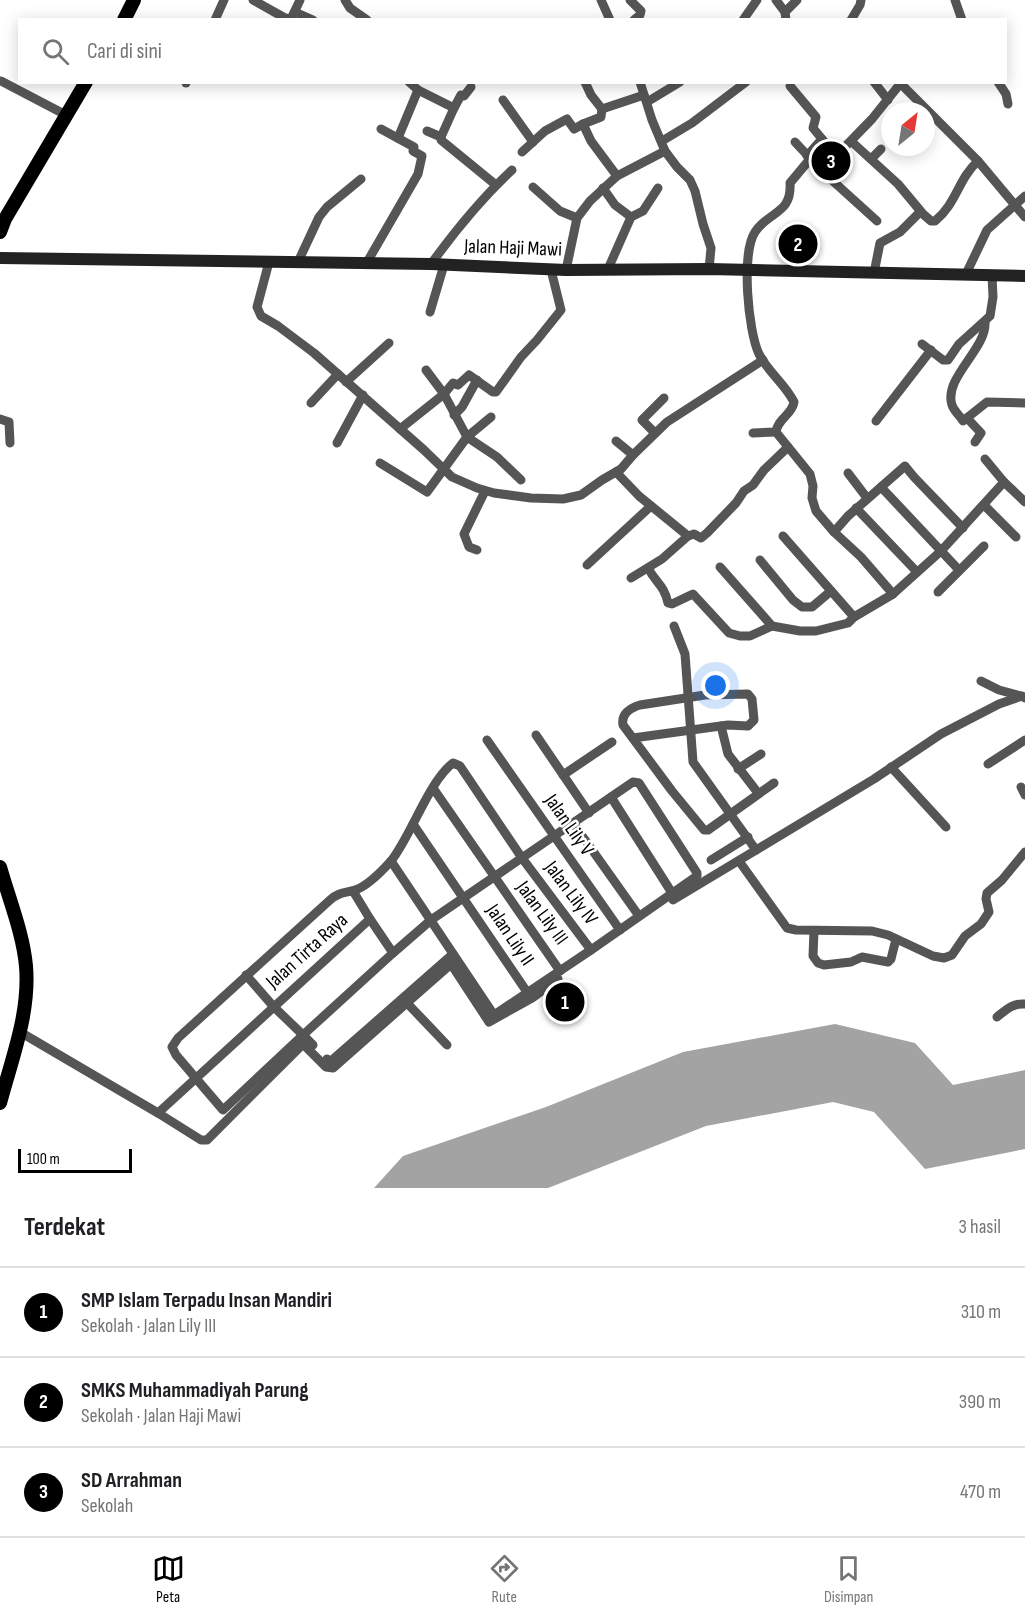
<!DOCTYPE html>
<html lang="id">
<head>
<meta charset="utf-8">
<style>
	:root { --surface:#fff; --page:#f2f2f2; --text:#202124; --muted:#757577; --line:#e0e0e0; --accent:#000 }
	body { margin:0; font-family:"Sofia Sans Condensed",sans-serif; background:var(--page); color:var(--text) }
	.compass { position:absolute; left:881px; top:102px; width:54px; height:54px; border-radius:50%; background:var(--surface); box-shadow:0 3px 15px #0003; rotate:30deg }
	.scale { position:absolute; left:18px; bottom:15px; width:114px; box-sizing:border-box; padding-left:6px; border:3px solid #000; border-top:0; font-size:16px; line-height:21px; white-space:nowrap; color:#000; -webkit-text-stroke:4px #fff; paint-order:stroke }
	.you { position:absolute; left:716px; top:686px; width:21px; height:21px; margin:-15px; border:4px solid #fff; border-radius:50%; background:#1a73e8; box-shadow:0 0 0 9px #1a73e833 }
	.badge { display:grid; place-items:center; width:39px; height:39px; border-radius:50%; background:var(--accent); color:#fff; font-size:20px; font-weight:700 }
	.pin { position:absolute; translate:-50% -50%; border:3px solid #fff; box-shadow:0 2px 6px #0006 }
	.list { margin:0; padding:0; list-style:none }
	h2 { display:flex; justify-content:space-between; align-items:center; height:78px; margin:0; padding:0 24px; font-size:26px }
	h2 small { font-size:20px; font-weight:400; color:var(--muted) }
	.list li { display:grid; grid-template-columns:39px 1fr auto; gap:18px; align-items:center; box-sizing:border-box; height:90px; padding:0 24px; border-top:2px solid var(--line) }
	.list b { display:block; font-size:22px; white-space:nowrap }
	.list p { margin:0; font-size:20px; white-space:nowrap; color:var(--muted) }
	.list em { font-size:20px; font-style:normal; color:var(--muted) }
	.icon { flex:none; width:33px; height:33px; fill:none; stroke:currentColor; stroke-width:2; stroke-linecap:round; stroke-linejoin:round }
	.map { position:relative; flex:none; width:1025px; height:1188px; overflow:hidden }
	.search { position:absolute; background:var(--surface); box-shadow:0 3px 15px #0003; left:18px; right:18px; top:18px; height:66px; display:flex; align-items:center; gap:15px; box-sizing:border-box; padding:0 21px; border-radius:0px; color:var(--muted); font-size:22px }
	.sheet { height:348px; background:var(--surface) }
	nav { display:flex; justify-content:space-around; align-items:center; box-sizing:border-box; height:84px; border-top:2px solid var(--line); background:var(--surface); font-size:16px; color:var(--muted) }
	nav a { display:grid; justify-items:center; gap:3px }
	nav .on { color:var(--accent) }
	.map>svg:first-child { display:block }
	.water { fill:#a3a3a3 }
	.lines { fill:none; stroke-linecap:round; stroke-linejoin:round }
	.street { stroke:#555; stroke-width:9 }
	.secondary { stroke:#222; stroke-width:12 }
	.primary { stroke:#000; stroke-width:14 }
	.labels { text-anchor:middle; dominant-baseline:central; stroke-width:5; stroke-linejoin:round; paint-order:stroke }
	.street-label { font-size:20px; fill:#000; stroke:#fff }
</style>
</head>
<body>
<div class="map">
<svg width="1025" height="1188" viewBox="0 0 1025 1188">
	<rect width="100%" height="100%" fill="#fff"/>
	<!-- water -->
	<polygon class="water" points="835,1024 915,1043 953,1085 1025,1070 1025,1149 925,1169 874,1112 833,1102 706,1126 548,1188 374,1188 403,1156 546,1107 683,1052"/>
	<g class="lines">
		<!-- street -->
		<g class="street">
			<polyline points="253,0 285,18 291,19 300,0"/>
			<polyline points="345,0 350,8 367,20"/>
			<polyline points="601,0 610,20"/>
			<polyline points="630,0 641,11 640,15 634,20"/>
			<polyline points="776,0 785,12 786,20"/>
			<polyline points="955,0 962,20"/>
			<polyline points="295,12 313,20"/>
			<polyline points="785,12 797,0"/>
			<polyline points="215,20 224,0"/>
			<polyline points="743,20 757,0"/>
			<polyline points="851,20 860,5 861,0"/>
			<polyline points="1,81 66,115"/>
			<polyline points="409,82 418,90 454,108 461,95 464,96 471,87"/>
			<polyline points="585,82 591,95 602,109 644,95"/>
			<polyline points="640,82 652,120 665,151 677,167 690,180 695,191 703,224 711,248 709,269"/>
			<polyline points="874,82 888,100"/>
			<polyline points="899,82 978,161 1025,217"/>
			<polyline points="998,82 1006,94 1008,104"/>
			<polyline points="186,83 186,82"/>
			<polyline points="790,86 816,117 813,128 836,156 872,119 900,84"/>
			<polyline points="503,100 533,142"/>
			<polyline points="647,102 680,82"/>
			<polyline points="583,124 601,117 602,109"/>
			<polyline points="427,131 441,137 441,140 496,185"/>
			<polyline points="441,137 454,108"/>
			<polyline points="398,138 418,90"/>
			<polyline points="662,141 692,123 746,82"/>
			<polyline points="795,142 824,173 877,221"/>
			<path d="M852,142L898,184L923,214L931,221H935C957,203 958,179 978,161"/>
			<polyline points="522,152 545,131 567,119 574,129 583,124 591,141 617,176"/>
			<polyline points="807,156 822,139"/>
			<path d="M810,159L790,183C792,214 769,211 755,232C741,253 748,331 759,354C768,372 785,384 794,402C792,415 778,418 776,432L810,474L813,486L812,498L816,511L834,532L861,557L893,594"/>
			<polyline points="871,159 881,149"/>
			<polyline points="533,187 560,211 577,218"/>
			<polyline points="603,188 615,205 631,217"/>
			<polyline points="269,262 257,307 261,316 278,326 314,353 424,450 452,477 477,488 494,493 531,498 563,499 581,495 602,480 621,469 633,455 667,422 763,360"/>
			<polyline points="298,262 319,217 327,207 361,179"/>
			<polyline points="366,264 418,174 422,156 413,151 414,147 381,129"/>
			<path d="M431,264C455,231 482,198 512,170"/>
			<polyline points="608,269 631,217 643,211 658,188"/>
			<polyline points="566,270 577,218 590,201 617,176 665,151"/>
			<polyline points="874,273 880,243 900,232 920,212"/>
			<polyline points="966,274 987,230 1025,196"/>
			<polyline points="430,312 444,265"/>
			<path d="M985,322C987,349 943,378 952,405C954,411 960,416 963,421L987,402L1025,403"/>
			<polyline points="922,344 943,360 948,360 959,344 990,316 993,297 992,275"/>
			<polyline points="426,370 444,394 467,437 497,457 521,480"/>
			<polyline points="346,382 389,343"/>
			<polyline points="311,403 338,374"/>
			<polyline points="454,415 462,407 477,380"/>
			<polyline points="967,418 981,433 975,442"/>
			<polyline points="0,419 9,422 10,443"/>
			<polyline points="876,421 931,350"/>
			<polyline points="400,429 444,394 453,383 458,385 469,375 493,392 496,392 521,357 537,340 561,310 551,270"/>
			<polyline points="655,433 642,420 664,398"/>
			<polyline points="753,433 776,432"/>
			<polyline points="616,441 633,455"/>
			<polyline points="337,443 363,395"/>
			<polyline points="985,459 1004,482 1025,502"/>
			<polyline points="380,463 427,492 467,437 491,417"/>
			<polyline points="616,472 639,496 688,536 662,559 631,578"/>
			<polyline points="848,473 867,498"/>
			<polyline points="881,487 959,570"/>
			<polyline points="984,505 1016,537"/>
			<polyline points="856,508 917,572"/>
			<polyline points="834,532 848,516 905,466 914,477 963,528"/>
			<polyline points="688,536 694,534 701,538 707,533 736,503 744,491 753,485 764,470 788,447"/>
			<polyline points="783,536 854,617"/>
			<polyline points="477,550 469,547 464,534 485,491"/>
			<polyline points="760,560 793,600 802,607 812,607 831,591"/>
			<polyline points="587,565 651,506"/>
			<polyline points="720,567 772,626"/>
			<path d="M648,568C656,583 664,585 668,603L672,604L693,594L729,633L740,636H750L772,626L800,631H816L848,623L854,617L893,594L941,551L1004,482"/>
			<polyline points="938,592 984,546"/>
			<polyline points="674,626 685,654 693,762 756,850"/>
			<polyline points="981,681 999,690 1021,696"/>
			<polyline points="721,726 728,754 758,793"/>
			<polyline points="536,735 589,813"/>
			<path d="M633,738L728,725L748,726L754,720L752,699L748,694L705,695L640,705C630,708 621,714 623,725L672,791L704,830H708L774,783"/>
			<polyline points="487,740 620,930"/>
			<polyline points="988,764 1025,740"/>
			<polyline points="891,767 946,827"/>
			<polyline points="738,769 761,754"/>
			<polyline points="563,775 612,742"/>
			<polyline points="1021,787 1025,795"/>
			<polyline points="433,788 560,971"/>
			<polyline points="611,797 672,893"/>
			<polyline points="573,823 639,916"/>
			<polyline points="413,824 527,992"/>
			<polyline points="711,860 748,837"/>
			<polyline points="739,861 787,928 796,930 872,931 888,935 933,956 944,958 952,955 965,936 981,924 989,912 986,899 987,893 1002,880 1025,852"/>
			<polyline points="353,891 370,919"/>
			<polyline points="673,900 874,779 941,734 999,704 1022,696 1025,698"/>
			<polyline points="814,931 813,956 818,963 824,965 851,962 862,957 888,962 891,959 896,939"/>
			<polyline points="246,975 273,1006 303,1035 393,953"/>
			<polyline points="407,1003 447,1045"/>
			<path d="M997,1017C1006,1010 1012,1003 1025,1004"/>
			<polyline points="20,1032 158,1113 370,919 393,953 431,920 633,782 639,783 697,873 697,876 591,950 494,1015 391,861"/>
			<path d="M313,1045L303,1035L223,1110L176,1055L172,1047L178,1038L330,900C339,892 345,893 355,890C368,886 382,871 391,861C411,836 429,781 453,763L460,766L522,858L591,950"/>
			<polyline points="327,1059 330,1062 453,954"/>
			<polyline points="158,1113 201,1140 207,1140 303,1044 326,1067 333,1068 451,964 489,1022 532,998 558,979"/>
		</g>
		<!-- secondary -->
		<polyline class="secondary" points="0,258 431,264 566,270 709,269 1025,276"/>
		<!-- primary -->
		<g class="primary">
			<polyline points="124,20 134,0"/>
			<polyline points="0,232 5,219 86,82"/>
			<path d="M0,867C9,899 23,933 26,966C30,1013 12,1058 0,1103"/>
		</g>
	</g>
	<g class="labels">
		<!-- street labels -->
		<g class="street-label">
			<text transform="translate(513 248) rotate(2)">Jalan Haji Mawi</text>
			<text transform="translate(569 825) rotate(55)">Jalan Lily V</text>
			<text transform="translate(571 893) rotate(53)">Jalan Lily IV</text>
			<text transform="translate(542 913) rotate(54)">Jalan Lily III</text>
			<text transform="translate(510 935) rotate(56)">Jalan Lily II</text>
			<text transform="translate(307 951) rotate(-42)">Jalan Tirta Raya</text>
		</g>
	</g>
</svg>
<svg class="compass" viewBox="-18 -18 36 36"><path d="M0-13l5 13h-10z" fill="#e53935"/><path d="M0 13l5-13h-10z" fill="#757577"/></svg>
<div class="scale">100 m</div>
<div class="you"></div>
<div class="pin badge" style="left:565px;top:1002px">1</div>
<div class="pin badge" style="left:798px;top:244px">2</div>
<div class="pin badge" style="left:831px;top:161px">3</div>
<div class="search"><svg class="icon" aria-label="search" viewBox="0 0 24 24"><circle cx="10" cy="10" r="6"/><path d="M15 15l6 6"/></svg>Cari di sini</div>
</div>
<section class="sheet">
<h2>Terdekat<small>3 hasil</small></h2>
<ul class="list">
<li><span class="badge">1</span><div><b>SMP Islam Terpadu Insan Mandiri</b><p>Sekolah · Jalan Lily III</p></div><em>310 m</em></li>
<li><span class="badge">2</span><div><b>SMKS Muhammadiyah Parung</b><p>Sekolah · Jalan Haji Mawi</p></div><em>390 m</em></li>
<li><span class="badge">3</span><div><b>SD Arrahman</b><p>Sekolah</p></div><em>470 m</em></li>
</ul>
</section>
<nav>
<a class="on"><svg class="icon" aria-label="map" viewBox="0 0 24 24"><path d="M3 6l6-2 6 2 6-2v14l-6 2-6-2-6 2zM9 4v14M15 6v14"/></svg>Peta</a>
<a><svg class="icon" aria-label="directions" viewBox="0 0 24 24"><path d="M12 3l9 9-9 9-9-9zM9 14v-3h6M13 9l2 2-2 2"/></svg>Rute</a>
<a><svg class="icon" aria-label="saved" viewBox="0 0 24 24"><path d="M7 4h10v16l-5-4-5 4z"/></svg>Disimpan</a>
</nav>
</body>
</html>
